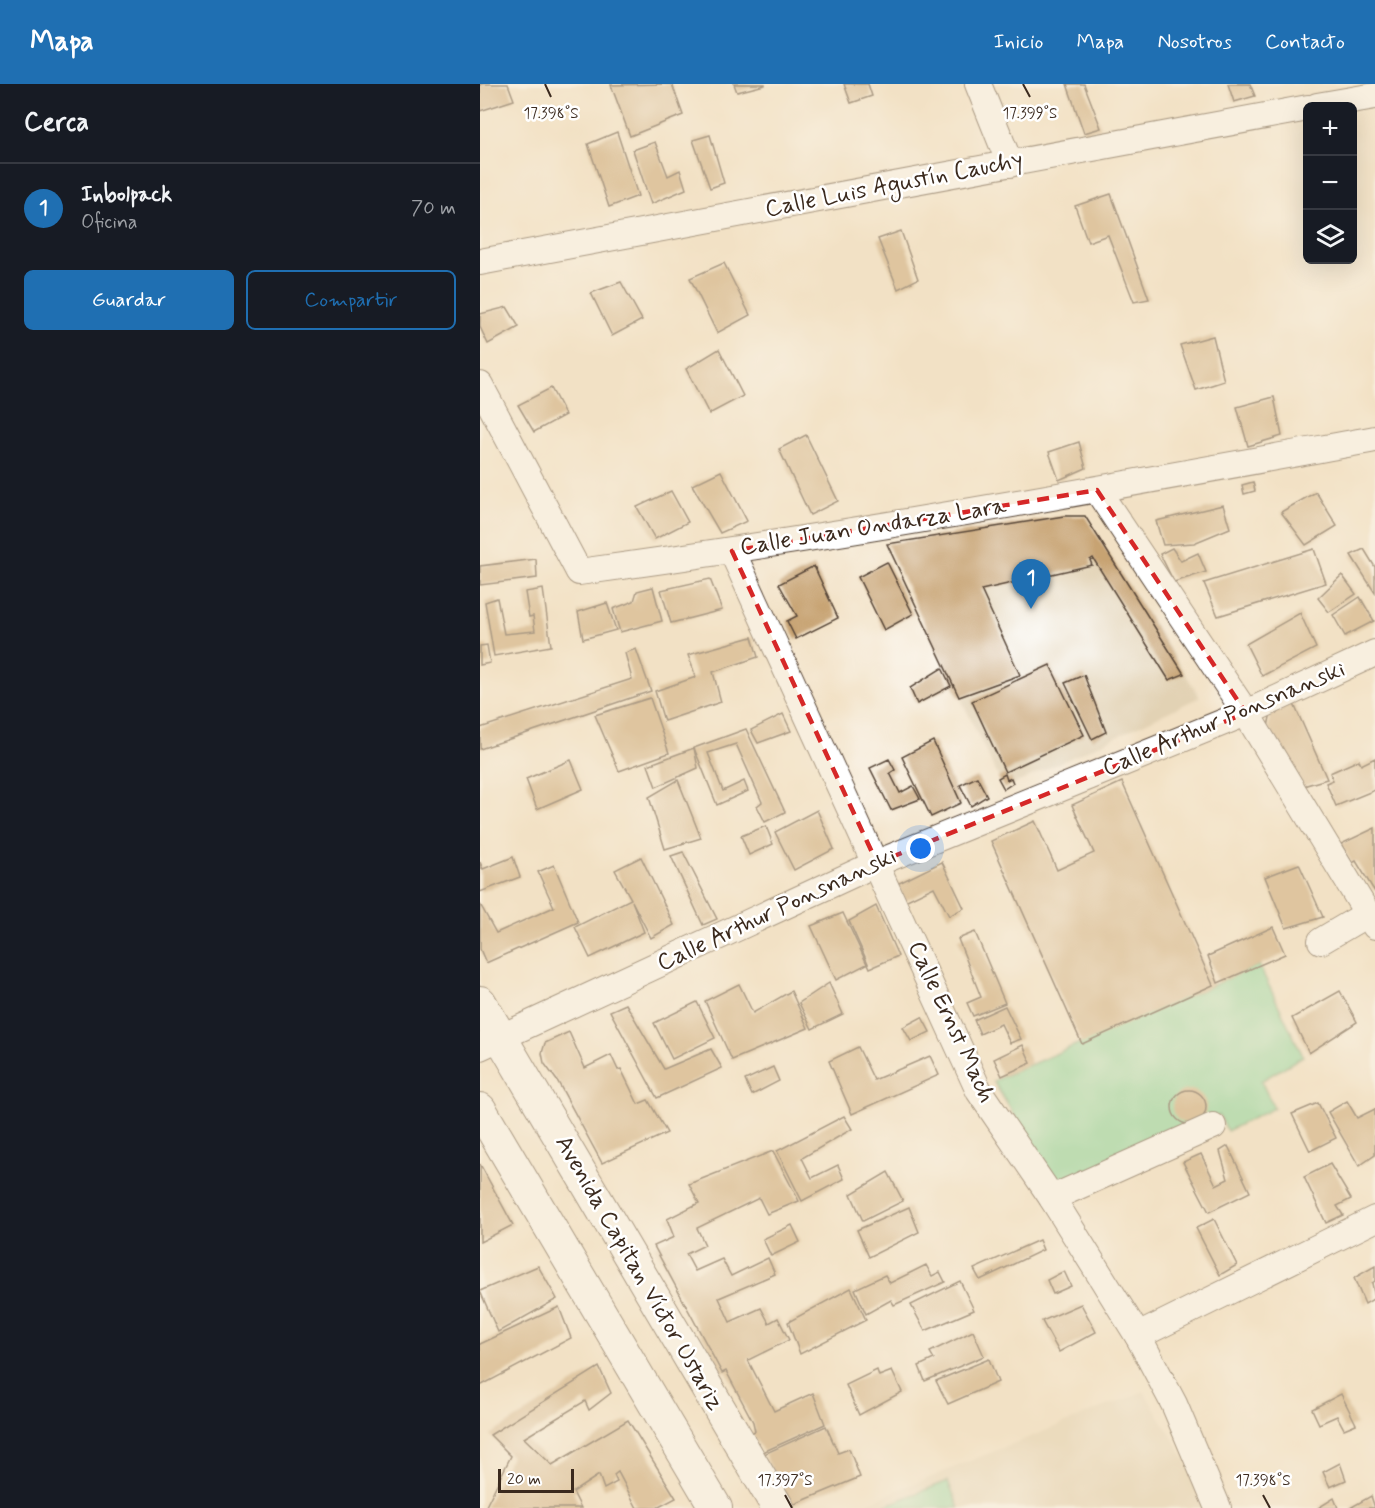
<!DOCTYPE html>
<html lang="es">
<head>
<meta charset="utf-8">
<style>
	:root { --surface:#171b24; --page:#20242c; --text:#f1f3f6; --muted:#9ea1a6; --line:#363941; --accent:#1f6fb2 }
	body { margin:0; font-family:Mynerve,sans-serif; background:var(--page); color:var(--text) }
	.controls { position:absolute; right:18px; top:18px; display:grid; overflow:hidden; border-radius:9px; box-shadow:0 6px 24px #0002 }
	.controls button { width:54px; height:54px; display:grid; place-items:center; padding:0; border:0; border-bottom:2px solid var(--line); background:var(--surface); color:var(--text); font:30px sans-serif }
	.scale { position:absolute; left:18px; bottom:15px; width:76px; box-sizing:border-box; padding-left:6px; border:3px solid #3b2a1e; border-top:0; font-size:16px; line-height:21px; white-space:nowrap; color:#3b2a1e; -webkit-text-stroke:4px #fff; paint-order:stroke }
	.you { position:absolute; left:441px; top:765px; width:21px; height:21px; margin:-15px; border:4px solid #fff; border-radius:50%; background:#1a73e8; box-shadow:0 0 0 9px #1a73e833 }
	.badge { display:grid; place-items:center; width:39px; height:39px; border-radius:50%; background:var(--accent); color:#fff; font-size:20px; font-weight:700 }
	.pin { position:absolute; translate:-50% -50px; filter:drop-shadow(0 2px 3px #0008) }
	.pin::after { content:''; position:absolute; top:32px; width:21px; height:18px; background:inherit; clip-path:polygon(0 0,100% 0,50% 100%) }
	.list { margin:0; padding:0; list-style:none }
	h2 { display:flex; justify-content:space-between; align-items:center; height:78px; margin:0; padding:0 24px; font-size:26px }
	h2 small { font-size:20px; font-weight:400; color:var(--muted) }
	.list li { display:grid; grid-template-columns:39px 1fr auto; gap:18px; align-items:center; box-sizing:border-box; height:90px; padding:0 24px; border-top:2px solid var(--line) }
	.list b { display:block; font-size:22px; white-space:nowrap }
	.list p { margin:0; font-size:20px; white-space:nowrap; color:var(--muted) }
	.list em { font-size:20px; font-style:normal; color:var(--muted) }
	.actions { display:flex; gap:12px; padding:18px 24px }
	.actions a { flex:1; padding:14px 0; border:2px solid var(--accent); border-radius:9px; text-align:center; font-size:21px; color:var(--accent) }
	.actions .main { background:var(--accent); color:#fff }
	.icon { flex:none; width:33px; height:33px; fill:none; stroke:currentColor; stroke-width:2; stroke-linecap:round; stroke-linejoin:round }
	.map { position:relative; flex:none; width:895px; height:1424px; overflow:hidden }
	header { display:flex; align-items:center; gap:36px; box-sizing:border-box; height:84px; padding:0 30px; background:var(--accent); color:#fff }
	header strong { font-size:28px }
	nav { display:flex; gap:33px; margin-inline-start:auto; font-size:21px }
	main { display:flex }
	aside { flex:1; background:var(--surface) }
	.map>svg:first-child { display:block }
	.built { fill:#e2d2b4 }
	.green { fill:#7ed59a; stroke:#5c805c; stroke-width:1.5 }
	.building { fill:#c7a372 }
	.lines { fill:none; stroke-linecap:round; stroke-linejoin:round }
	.minor-casing { stroke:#564537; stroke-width:28 }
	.major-casing { stroke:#564537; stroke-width:34 }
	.minor { stroke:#fff; stroke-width:26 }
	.major { stroke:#fff; stroke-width:32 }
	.marked { fill:none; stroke:#d62828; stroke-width:4.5; stroke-dasharray:12 8; stroke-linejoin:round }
	.ticks { fill:none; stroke:#3b2a1e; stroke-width:2 }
	.labels { text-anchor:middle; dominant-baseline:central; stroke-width:5; stroke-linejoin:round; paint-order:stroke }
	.street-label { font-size:24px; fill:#3b2a1e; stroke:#fff }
	.ticks-label { font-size:15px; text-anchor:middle; fill:#3b2a1e; stroke:#fff; stroke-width:5; stroke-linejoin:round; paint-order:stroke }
</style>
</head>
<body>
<header>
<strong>Mapa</strong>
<nav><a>Inicio</a><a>Mapa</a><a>Nosotros</a><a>Contacto</a></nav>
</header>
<main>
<aside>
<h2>Cerca<small></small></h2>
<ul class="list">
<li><span class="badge">1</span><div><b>Inbolpack</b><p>Oficina</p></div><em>70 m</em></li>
</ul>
<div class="actions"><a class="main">Guardar</a><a>Compartir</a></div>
</aside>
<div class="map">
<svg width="895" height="1424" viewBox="0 0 895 1424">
	<rect width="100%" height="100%" fill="#fff"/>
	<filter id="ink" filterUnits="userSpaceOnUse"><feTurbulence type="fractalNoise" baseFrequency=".0167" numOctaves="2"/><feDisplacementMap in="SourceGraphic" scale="12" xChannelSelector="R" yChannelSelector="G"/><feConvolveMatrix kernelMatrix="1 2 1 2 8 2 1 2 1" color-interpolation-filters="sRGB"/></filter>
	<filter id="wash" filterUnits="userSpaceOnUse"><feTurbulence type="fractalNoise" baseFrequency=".008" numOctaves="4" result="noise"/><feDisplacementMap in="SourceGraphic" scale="24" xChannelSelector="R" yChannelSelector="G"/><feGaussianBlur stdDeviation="1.35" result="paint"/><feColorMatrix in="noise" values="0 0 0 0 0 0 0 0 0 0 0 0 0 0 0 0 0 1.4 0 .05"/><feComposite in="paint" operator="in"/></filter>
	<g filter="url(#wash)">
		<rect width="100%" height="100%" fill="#f2e1c5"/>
		<!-- built -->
		<g class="built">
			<polygon points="584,432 605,432 720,613 524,705 407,460"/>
			<polygon points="664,1307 707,1378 725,1424 374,1424"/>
		</g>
		<!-- green -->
		<g class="green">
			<polygon points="779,881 823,972 781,997 794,1024 747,1047 739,1031 578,1102 513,997"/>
			<polygon points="468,1397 479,1424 399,1424"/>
		</g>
		<g id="blocks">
			<!-- building -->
			<g class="building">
				<polygon points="0,0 28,0 34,16 0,27"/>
				<polygon points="192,0 203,31 150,52 131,1"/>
				<polygon points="254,0 285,0 285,1 257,8"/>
				<polygon points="364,0 388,0 392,12 371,19"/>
				<polygon points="587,0 604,0 621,44 604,49"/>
				<polygon points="748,0 770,0 775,12 754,18"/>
				<polygon points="137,48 158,112 129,123 108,60"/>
				<polygon points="230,51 244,99 230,104 213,56"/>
				<polygon points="175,58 188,92 200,86 206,105 171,120 153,66"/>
				<polygon points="631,110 669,215 654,218 628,151 608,158 595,122"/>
				<polygon points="421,147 438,195 418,205 398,155"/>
				<polygon points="244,179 270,231 237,249 210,194"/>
				<polygon points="141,198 162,236 132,252 111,209"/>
				<polygon points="27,223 39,243 8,260 0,243 0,230"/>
				<polygon points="733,252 744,297 716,306 700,261"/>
				<polygon points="239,265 263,312 229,330 206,285"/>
				<polygon points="71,304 85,331 54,348 38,321"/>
				<polygon points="794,313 802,352 768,362 757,323"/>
				<polygon points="326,351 358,417 330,431 299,365"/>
				<polygon points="599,358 606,384 579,396 569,368"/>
				<polygon points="241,387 267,437 240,449 212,401"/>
				<polygon points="773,398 775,407 764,410 762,401"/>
				<polygon points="191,407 208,438 175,455 157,423"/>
				<polygon points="836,408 857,442 826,461 801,428"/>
				<polygon points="743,421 750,444 714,459 683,461 676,437"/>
				<polygon points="584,432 605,432 704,590 689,596 613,474 610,476 612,481 501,506 540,591 479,613 407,460"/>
				<polygon points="692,464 701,477 718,469 726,488 694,498 680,470"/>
				<polygon points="834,465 846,499 738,532 724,499"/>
				<polygon points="884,465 895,483 895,509 871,471"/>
				<polygon points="56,475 57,494 0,501 0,482"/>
				<polygon points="407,478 433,530 404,546 378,493"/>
				<polygon points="334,482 358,534 316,555 307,537 317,532 299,500"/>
				<polygon points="862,491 876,510 849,528 838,514"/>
				<polygon points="230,495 242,526 191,539 181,506"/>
				<polygon points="173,503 182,537 140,548 133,525 154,517 157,507"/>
				<polygon points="63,505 71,562 14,572 5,518 17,514 24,550 55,547 53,532 49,533 45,508"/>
				<polygon points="880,513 894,537 865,552 853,531"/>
				<polygon points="127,519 136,546 103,555 98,528"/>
				<polygon points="820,529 836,564 782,592 766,560"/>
				<polygon points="272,553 278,573 233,588 241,618 184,637 175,607 216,593 208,571"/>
				<polygon points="7,561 10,579 0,581 0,562"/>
				<polygon points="156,565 171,607 0,665 0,644 152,595 145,569"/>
				<polygon points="570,581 604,651 525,688 492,617"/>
				<polygon points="462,584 471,602 437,620 430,604"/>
				<polygon points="604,591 626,648 612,655 585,599"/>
				<polygon points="170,614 189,669 139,687 115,631"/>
				<polygon points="813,618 847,695 823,702 788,643 791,628"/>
				<polygon points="303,630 311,647 278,659 271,646"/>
				<polygon points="266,645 305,728 285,738 277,722 282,718 256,660 228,669 243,707 264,697 268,707 237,721 214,664"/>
				<polygon points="453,657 481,719 451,733 422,673"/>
				<polygon points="214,664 218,684 176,703 168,681"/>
				<polygon points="895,674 895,706 856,722 846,699 853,696 850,689 879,676 881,681"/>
				<polygon points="409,675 415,686 410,689 420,709 433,702 440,715 411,726 390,684"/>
				<polygon points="91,676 103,705 57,725 46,695"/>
				<polygon points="525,690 527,696 531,694 533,699 524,705 518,694"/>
				<polygon points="497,693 507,712 491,722 480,701"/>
				<polygon points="198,696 221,754 185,765 169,713"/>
				<polygon points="642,698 733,901 602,960 511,757 555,737 577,786 614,769 592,721"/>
				<polygon points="337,726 354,765 314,786 295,748"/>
				<polygon points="286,742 293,760 269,771 261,752"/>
				<polygon points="895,744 895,808 876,777 872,779 861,760"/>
				<polygon points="203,768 237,835 223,841 191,772"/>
				<polygon points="33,773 40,793 0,808 0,778 3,785"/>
				<polygon points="161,773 194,841 171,854 152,817 164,848 110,874 95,843 151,815 135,786"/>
				<polygon points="462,778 484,824 469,832 454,803 425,817 417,800"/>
				<polygon points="819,780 843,833 806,844 785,793"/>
				<polygon points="74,781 98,838 6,879 0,865 0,820 16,849 74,823 58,788"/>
				<polygon points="396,822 418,872 390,884 369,837"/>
				<polygon points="363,829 387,880 356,896 331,842"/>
				<polygon points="793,843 805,870 738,899 728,872"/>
				<polygon points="495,848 525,919 493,932 487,919 501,913 478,855"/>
				<polygon points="349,899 363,930 332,945 319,919"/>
				<polygon points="259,900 273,929 311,907 328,944 252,976 225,917"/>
				<polygon points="860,907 877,938 829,969 812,934"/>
				<polygon points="217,918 235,954 192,975 174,939"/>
				<polygon points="146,920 184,985 231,965 242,984 177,1014 130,927"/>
				<polygon points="525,922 541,955 530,959 521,940 500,950 494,936"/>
				<polygon points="442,933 450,948 431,957 423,943"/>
				<polygon points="89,948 105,984 131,971 138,986 141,985 158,1020 168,1016 187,1049 122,1079 78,998 64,979 62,969 65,959"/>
				<polygon points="543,961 551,979 522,992 514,975"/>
				<polygon points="378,963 394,996 450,972 459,991 372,1030 349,977"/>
				<polygon points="293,983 299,997 272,1011 265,996"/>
				<circle cx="709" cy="1023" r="17"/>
				<polygon points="867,1017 877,1034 895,1025 895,1071 879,1082 848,1028"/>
				<polygon points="838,1019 856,1054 830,1067 812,1030"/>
				<polygon points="364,1032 372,1045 322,1074 332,1094 358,1081 364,1095 322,1117 297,1067"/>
				<polygon points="748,1062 770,1108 729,1128 703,1078 721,1070 736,1101 748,1095 740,1067"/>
				<polygon points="293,1067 319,1117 287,1130 279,1114 217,1144 225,1161 206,1170 215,1187 242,1175 251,1192 288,1174 295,1190 239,1214 250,1238 281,1224 289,1239 298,1234 309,1256 268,1276 294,1327 333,1309 345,1340 283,1368 271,1349 275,1347 273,1338 246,1287 242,1289 174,1162 194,1153 187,1135 219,1119 209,1100"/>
				<polygon points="0,1080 33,1141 0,1158"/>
				<polygon points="850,1080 871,1115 857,1122 863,1131 846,1139 824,1093"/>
				<polygon points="408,1088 423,1117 383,1137 371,1110"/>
				<polygon points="429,1123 439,1148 389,1173 377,1146"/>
				<polygon points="734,1135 757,1181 740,1191 716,1144"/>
				<polygon points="312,1141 320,1158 291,1172 283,1155"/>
				<polygon points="559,1156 563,1166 500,1196 494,1185"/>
				<polygon points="446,1181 452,1192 460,1188 465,1198 414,1221 411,1216 386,1230 375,1205 405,1191 410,1199"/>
				<polygon points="58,1182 77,1215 18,1248 0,1207"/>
				<polygon points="895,1182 895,1197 892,1199 895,1214 885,1220 874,1194"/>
				<polygon points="584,1187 591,1202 573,1210 567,1196"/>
				<polygon points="480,1197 494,1226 445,1247 431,1221"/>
				<polygon points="371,1204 386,1236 320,1270 308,1238"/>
				<polygon points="601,1220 616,1248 579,1268 562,1237"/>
				<polygon points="79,1223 91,1254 0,1302 0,1260"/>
				<polygon points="493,1247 504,1272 445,1297 439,1282 454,1275 450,1268"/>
				<polygon points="509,1275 518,1298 468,1320 456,1297"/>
				<polygon points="119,1283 131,1309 109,1326 105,1317 44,1354 72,1381 148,1336 196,1414 177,1424 157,1424 138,1388 134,1391 137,1398 124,1405 119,1391 93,1408 101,1424 5,1424 31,1372 10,1351"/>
				<polygon points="397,1286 399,1292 412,1287 422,1308 379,1331 366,1301"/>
				<polygon points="861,1310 876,1340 864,1345 857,1332 839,1340 832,1325"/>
				<polygon points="346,1342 358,1369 369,1365 380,1393 310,1422 284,1370"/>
				<polygon points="860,1379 866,1396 850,1403 843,1388"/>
				<polygon points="891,1412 895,1424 870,1424"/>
				<polygon points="854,1414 858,1424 838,1424"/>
			</g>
		</g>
	</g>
	<g filter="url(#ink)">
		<use href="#blocks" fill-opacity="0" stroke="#564537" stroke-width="1.5"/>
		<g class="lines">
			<defs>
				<g id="minor">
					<polyline points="498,0 530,80"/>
					<polyline points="837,22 895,12"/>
					<polyline points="0,178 828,24"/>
					<path d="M0,301L99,488C365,452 630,403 895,355"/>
					<polyline points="617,406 766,629 895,842"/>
					<polyline points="252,467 499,1007 572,1114 658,1252 694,1320 738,1424"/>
					<polyline points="841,857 887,830"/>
					<polyline points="0,963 397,779 766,629 895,569"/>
					<polyline points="572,1114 733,1042"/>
					<polyline points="658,1252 895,1135"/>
				</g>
				<g id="major">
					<polyline points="0,918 298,1424"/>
					<polyline points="0,1025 236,1424"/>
				</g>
			</defs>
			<!-- minor casing -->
			<use href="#minor" class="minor-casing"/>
			<!-- major casing -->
			<use href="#major" class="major-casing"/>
			<!-- minor -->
			<use href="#minor" class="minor"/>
			<!-- major -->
			<use href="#major" class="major"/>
		</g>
	</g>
	<!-- marked area -->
	<path d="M0 0H895V1424H0ZM617,406L766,629L397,779L252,467Z" fill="#f2e1c5" fill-opacity=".55" fill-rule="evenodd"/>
	<path class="marked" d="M617,406L766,629L397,779L252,467Z"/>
	<!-- ticks -->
	<path class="ticks" d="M65,0L71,13M543,0L550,13M305,1411L312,1424M783,1411L790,1424"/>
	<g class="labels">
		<!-- street labels -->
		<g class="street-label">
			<text transform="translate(414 101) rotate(-11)">Calle Luis Agustín Cauchy</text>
			<text transform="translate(393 443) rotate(-9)">Calle Juan Ondarza Lara</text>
			<text transform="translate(744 635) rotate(-23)">Calle Arthur Ponsnanski</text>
			<text transform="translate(297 826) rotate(-25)">Calle Arthur Ponsnanski</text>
			<text transform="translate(471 938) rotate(65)">Calle Ernst Mach</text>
			<text transform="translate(159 1189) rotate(60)">Avenida Capitan Víctor Ustariz</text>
		</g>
	</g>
	<g class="ticks-label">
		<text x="71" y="34">17.398°S</text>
		<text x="550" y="34">17.399°S</text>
		<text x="305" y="1401">17.397°S</text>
		<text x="783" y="1401">17.398°S</text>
	</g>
</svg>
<div class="controls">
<button>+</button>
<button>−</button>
<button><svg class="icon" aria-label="layers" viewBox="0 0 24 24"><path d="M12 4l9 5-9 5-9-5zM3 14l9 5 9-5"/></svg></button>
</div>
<div class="scale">20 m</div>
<div class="you"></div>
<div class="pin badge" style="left:551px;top:525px">1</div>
</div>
</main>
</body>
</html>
